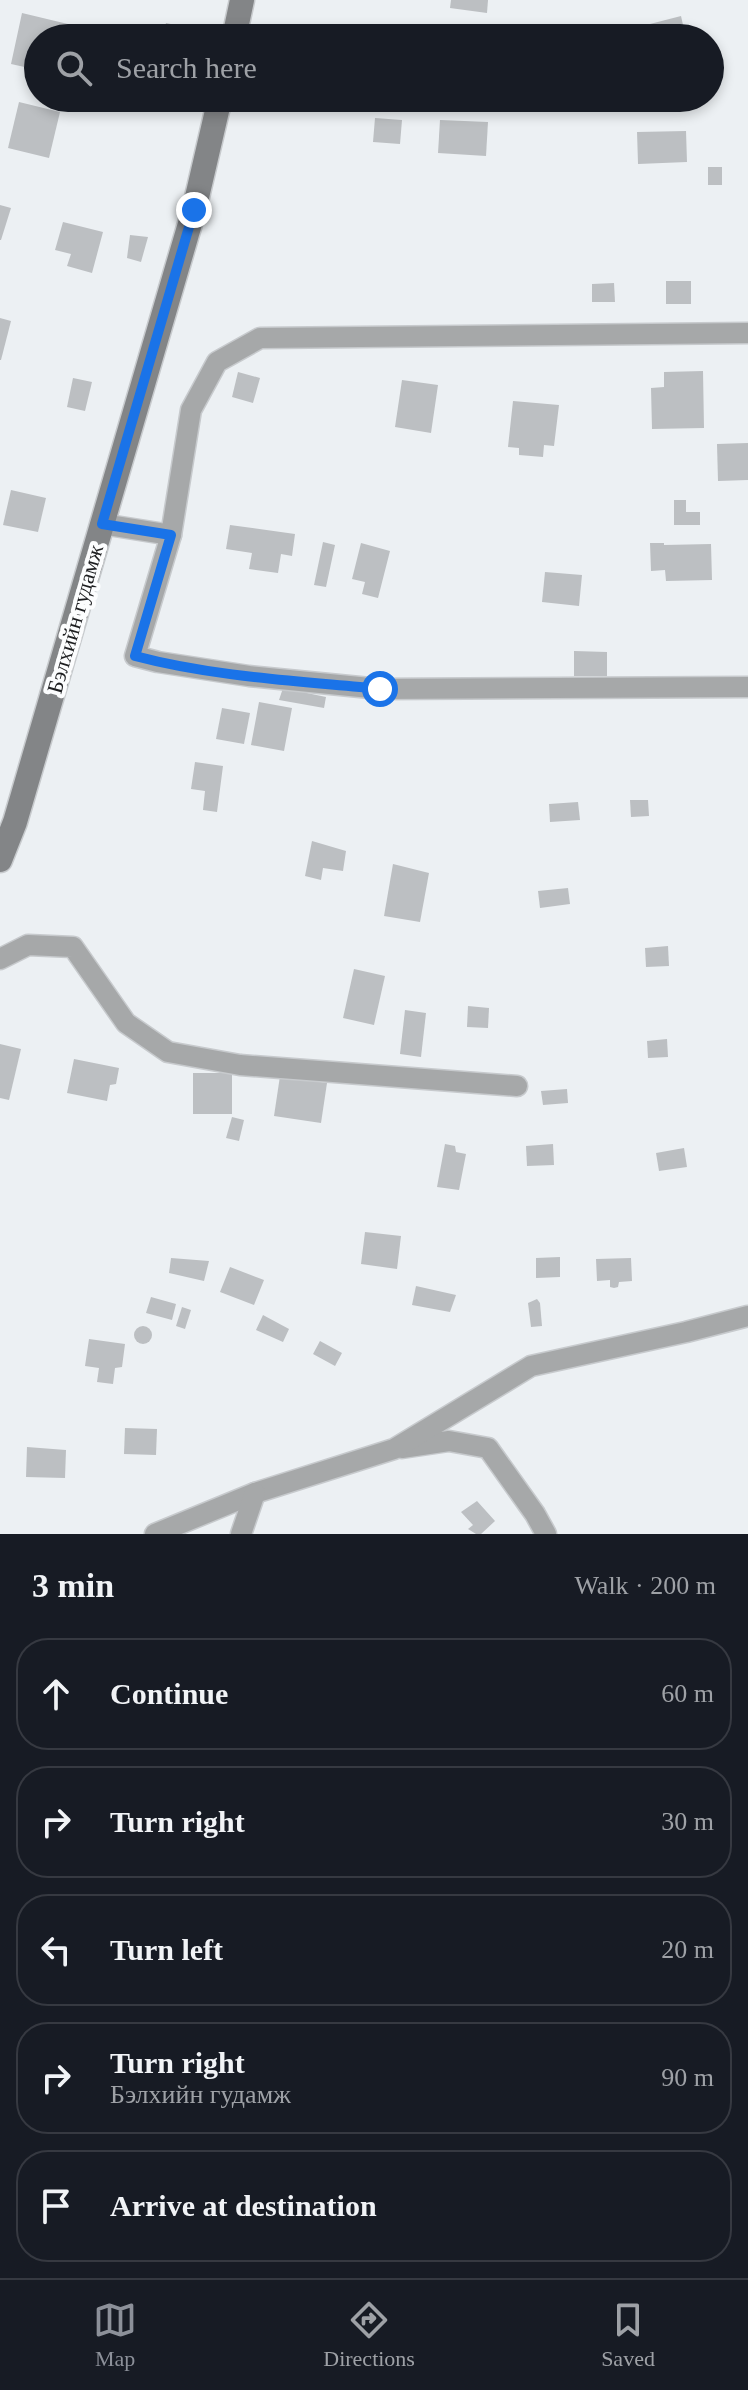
<!DOCTYPE html>
<html lang="en">
<head>
<meta charset="utf-8">
<style>
	:root { --surface:#171b24; --page:#242831; --text:#f1f3f6; --muted:#9ea1a6; --line:#363941; --accent:#8c9099 }
	body { margin:0; font-family:"Times New Roman",serif; background:var(--page); color:var(--text) }
	.stop { position:absolute; width:24px; height:24px; margin:-18px; border:6px solid #1a73e8; border-radius:50%; background:#fff }
	.stop.end { background:#1a73e8; border-color:#fff; box-shadow:0 2px 8px #0008 }
	.list { margin:0; padding:0; list-style:none }
	h2 { display:flex; justify-content:space-between; align-items:center; height:104px; margin:0; padding:0 32px; font-size:34px }
	h2 small { font-size:26px; font-weight:400; color:var(--muted) }
	.list li { display:grid; grid-template-columns:52px 1fr auto; gap:24px; align-items:center; box-sizing:border-box; height:112px; margin:0 16px 16px; padding:0 16px; border:2px solid var(--line); border-radius:32px }
	.list b { display:block; font-size:30px; white-space:nowrap }
	.list p { margin:0; font-size:26px; white-space:nowrap; color:var(--muted) }
	.list em { font-size:26px; font-style:normal; color:var(--muted) }
	.icon { flex:none; width:44px; height:44px; fill:none; stroke:currentColor; stroke-width:2; stroke-linecap:round; stroke-linejoin:round }
	.map { position:relative; flex:none; width:748px; height:1534px; overflow:hidden }
	.search { position:absolute; background:var(--surface); box-shadow:0 4px 12px #0003; left:24px; right:24px; top:24px; height:88px; display:flex; align-items:center; gap:20px; box-sizing:border-box; padding:0 28px; border-radius:44px; color:var(--muted); font-size:30px }
	.sheet { height:744px; background:var(--surface) }
	nav { display:flex; justify-content:space-around; align-items:center; box-sizing:border-box; height:112px; border-top:2px solid var(--line); background:var(--surface); font-size:22px; color:var(--muted) }
	nav a { display:grid; justify-items:center; gap:4px }
	nav .on { color:var(--accent) }
	.map>svg:first-child { display:block }
	.building { fill:#bcbfc2 }
	.lines { fill:none; stroke-linecap:round; stroke-linejoin:round }
	.street-casing { stroke:#c7cacd; stroke-width:23 }
	.secondary-casing { stroke:#c7cacd; stroke-width:27 }
	.street { stroke:#a6a8a9; stroke-width:20 }
	.secondary { stroke:#838587; stroke-width:24 }
	.route { stroke:#1a73e8; stroke-width:10 }
	.labels { text-anchor:middle; dominant-baseline:central; stroke-width:8; stroke-linejoin:round; paint-order:stroke }
	.street-label { font-size:22px; fill:#1d1e20; stroke:#fcfdfe }
</style>
</head>
<body>
<div class="map">
<svg width="748" height="1534" viewBox="0 0 748 1534">
	<rect width="100%" height="100%" fill="#ecf0f3"/>
	<!-- building -->
	<g class="building">
		<polygon points="451,0 488,0 487,13 450,8"/>
		<polygon points="22,13 72,25 69,38 38,38 38,70 11,64"/>
		<polygon points="681,16 686,38 653,38 650,24"/>
		<polygon points="166,23 185,27 182,38 162,36"/>
		<polygon points="301,28 343,37 343,38 299,38"/>
		<polygon points="19,102 60,112 49,158 8,148"/>
		<polygon points="375,118 402,120 400,144 373,142"/>
		<polygon points="440,120 488,122 486,156 438,153"/>
		<polygon points="686,131 687,162 638,164 637,132"/>
		<rect x="708" y="167" width="14" height="18"/>
		<polygon points="0,205 11,208 1,240 0,240"/>
		<polygon points="63,222 103,232 92,273 67,266 71,254 55,250"/>
		<polygon points="130,235 148,237 141,262 127,258"/>
		<rect x="666" y="281" width="25" height="23"/>
		<polygon points="614,283 615,302 592,302 592,284"/>
		<polygon points="0,318 11,321 1,360 0,360"/>
		<polygon points="703,371 704,428 652,429 651,388 664,387 664,372"/>
		<polygon points="238,372 260,378 253,403 232,397"/>
		<polygon points="73,378 92,382 85,411 67,407"/>
		<polygon points="402,380 438,385 431,433 395,427"/>
		<polygon points="513,401 559,405 554,446 544,445 543,457 519,455 519,448 508,447"/>
		<polygon points="748,443 748,480 718,481 717,444"/>
		<polygon points="11,490 46,498 38,532 3,525"/>
		<polygon points="674,500 686,500 686,512 700,512 700,525 674,525"/>
		<polygon points="230,525 295,534 292,556 281,554 278,573 249,569 252,553 226,549"/>
		<polygon points="323,542 335,545 326,587 314,585"/>
		<polygon points="361,543 390,551 378,598 362,594 365,582 352,579"/>
		<polygon points="650,543 664,543 664,545 711,544 712,580 666,581 665,570 651,571"/>
		<polygon points="545,572 582,575 579,606 542,602"/>
		<polygon points="574,651 607,652 607,676 574,676"/>
		<polygon points="283,688 326,697 324,708 279,700"/>
		<polygon points="259,702 292,708 284,751 251,745"/>
		<polygon points="222,708 250,713 244,744 216,739"/>
		<polygon points="195,762 223,766 217,812 203,810 205,791 191,789"/>
		<polygon points="630,800 648,800 649,816 631,817"/>
		<polygon points="578,802 580,820 550,822 549,804"/>
		<polygon points="312,841 346,851 343,871 323,868 321,880 305,876"/>
		<polygon points="393,864 429,873 420,922 384,916"/>
		<polygon points="568,888 570,904 540,908 538,891"/>
		<polygon points="668,946 669,966 646,967 645,948"/>
		<polygon points="354,969 385,976 374,1025 343,1018"/>
		<polygon points="468,1006 489,1008 488,1028 467,1027"/>
		<polygon points="405,1010 426,1013 421,1057 400,1054"/>
		<polygon points="667,1039 668,1057 648,1058 647,1041"/>
		<polygon points="0,1044 21,1049 9,1100 0,1098"/>
		<polygon points="74,1059 119,1068 116,1084 110,1085 107,1101 67,1093"/>
		<rect x="193" y="1073" width="39" height="41"/>
		<polygon points="280,1076 327,1083 321,1123 274,1116"/>
		<polygon points="567,1089 568,1103 543,1105 541,1091"/>
		<polygon points="232,1117 244,1120 239,1141 226,1138"/>
		<polygon points="445,1144 455,1146 456,1152 466,1154 459,1190 437,1187"/>
		<polygon points="553,1144 554,1165 527,1166 526,1146"/>
		<polygon points="684,1148 687,1167 659,1171 656,1153"/>
		<polygon points="365,1232 401,1236 397,1269 361,1264"/>
		<polygon points="560,1257 560,1277 536,1278 536,1258"/>
		<polygon points="171,1258 209,1261 204,1281 169,1273"/>
		<polygon points="631,1258 632,1281 619,1282 618,1287 614,1288 610,1287 610,1280 597,1281 596,1259"/>
		<polygon points="230,1267 264,1280 254,1305 220,1292"/>
		<polygon points="416,1286 456,1295 450,1312 412,1305"/>
		<polygon points="151,1297 176,1304 172,1320 146,1313"/>
		<polygon points="537,1299 540,1303 542,1326 531,1327 528,1303"/>
		<polygon points="182,1307 191,1310 185,1329 176,1326"/>
		<polygon points="263,1315 289,1329 283,1342 256,1330"/>
		<circle cx="143" cy="1335" r="9"/>
		<polygon points="89,1339 125,1344 122,1367 115,1368 113,1384 97,1382 99,1368 85,1366"/>
		<polygon points="320,1341 342,1353 335,1366 313,1354"/>
		<polygon points="125,1428 157,1429 156,1455 124,1454"/>
		<polygon points="27,1447 66,1450 65,1478 26,1477"/>
		<polygon points="477,1501 495,1521 481,1534 476,1534 468,1529 473,1525 461,1512"/>
	</g>
	<g class="lines">
		<defs>
			<g id="street">
				<polyline points="102,524 171,535 135,656 158,662 249,676 380,689 748,687"/>
				<polyline points="171,535 191,410 217,362 260,338 748,333"/>
				<polyline points="0,959 28,945 73,947 126,1023 168,1052 240,1065 517,1086"/>
				<polyline points="402,1448 449,1441 488,1448 535,1514 546,1534"/>
				<polyline points="155,1534 255,1493 394,1449 531,1366 686,1332 748,1316"/>
				<polyline points="241,1534 255,1493"/>
			</g>
			<g id="secondary">
				<polyline points="234,38 242,0"/>
				<polyline points="0,860 15,822 194,210 220,98"/>
			</g>
		</defs>
		<!-- street casing -->
		<use href="#street" class="street-casing"/>
		<!-- secondary casing -->
		<use href="#secondary" class="secondary-casing"/>
		<!-- street -->
		<use href="#street" class="street"/>
		<!-- secondary -->
		<use href="#secondary" class="secondary"/>
	</g>
	<g class="lines">
		<!-- route -->
		<path class="route" d="M194,210L102,524L171,535L135,656C214,677 299,681 380,689"/>
	</g>
	<g class="labels">
		<!-- street labels -->
		<g class="street-label">
			<text transform="translate(75 619) rotate(-74)">Бэлхийн гудамж</text>
		</g>
	</g>
</svg>
<div class="stop" style="left:380px;top:689px"></div>
<div class="stop end" style="left:194px;top:210px"></div>
<div class="search"><svg class="icon" aria-label="search" viewBox="0 0 24 24"><circle cx="10" cy="10" r="6"/><path d="M15 15l6 6"/></svg>Search here</div>
</div>
<section class="sheet">
<h2>3 min<small>Walk · 200 m</small></h2>
<ul class="list">
<li><svg class="icon" aria-label="ahead" viewBox="0 0 24 24"><path d="M12 20V5M6 11l6-6 6 6"/></svg><div><b>Continue</b></div><em>60 m</em></li>
<li><svg class="icon" aria-label="right" viewBox="0 0 24 24"><path d="M7 20v-9h11M14 6l5 5-5 5"/></svg><div><b>Turn right</b></div><em>30 m</em></li>
<li><svg class="icon" aria-label="left" viewBox="0 0 24 24"><path d="M17 20v-9H6M10 6l-5 5 5 5"/></svg><div><b>Turn left</b></div><em>20 m</em></li>
<li><svg class="icon" aria-label="right" viewBox="0 0 24 24"><path d="M7 20v-9h11M14 6l5 5-5 5"/></svg><div><b>Turn right</b><p>Бэлхийн гудамж</p></div><em>90 m</em></li>
<li><svg class="icon" aria-label="arrive" viewBox="0 0 24 24"><path d="M6 21V4h12l-3 4 3 4H6"/></svg><div><b>Arrive at destination</b></div></li>
</ul>
</section>
<nav>
<a class="on"><svg class="icon" aria-label="map" viewBox="0 0 24 24"><path d="M3 6l6-2 6 2 6-2v14l-6 2-6-2-6 2zM9 4v14M15 6v14"/></svg>Map</a>
<a><svg class="icon" aria-label="directions" viewBox="0 0 24 24"><path d="M12 3l9 9-9 9-9-9zM9 14v-3h6M13 9l2 2-2 2"/></svg>Directions</a>
<a><svg class="icon" aria-label="saved" viewBox="0 0 24 24"><path d="M7 4h10v16l-5-4-5 4z"/></svg>Saved</a>
</nav>
</body>
</html>
